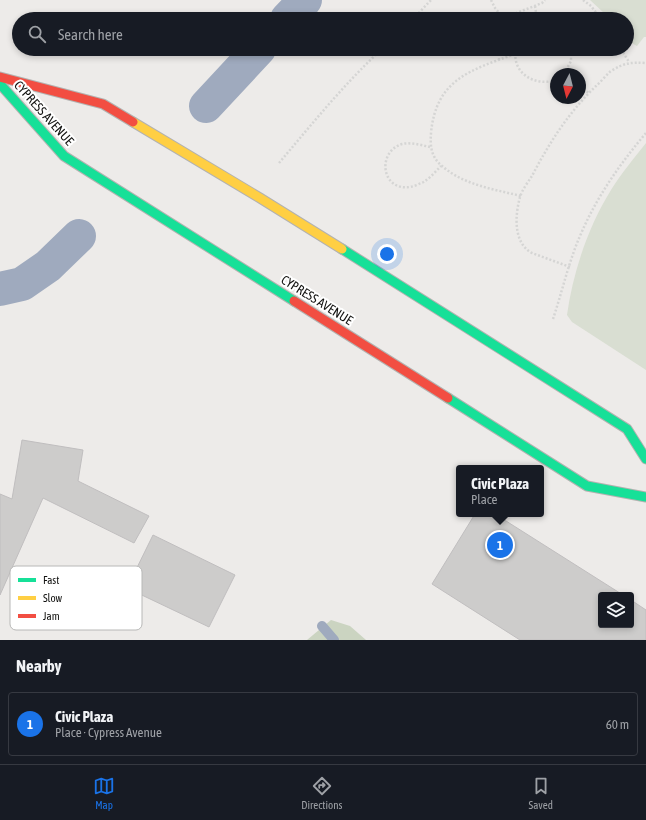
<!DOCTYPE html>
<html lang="en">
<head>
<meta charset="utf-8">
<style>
	:root { --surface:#171b24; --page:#20242c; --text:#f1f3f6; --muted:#9ea1a6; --line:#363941; --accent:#1a73e8 }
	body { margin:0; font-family:"Asap Condensed",sans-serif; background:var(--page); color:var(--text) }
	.controls { position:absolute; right:12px; bottom:12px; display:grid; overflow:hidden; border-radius:4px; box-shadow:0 2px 6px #0003 }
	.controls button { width:36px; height:36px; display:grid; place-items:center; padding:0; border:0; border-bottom:1px solid var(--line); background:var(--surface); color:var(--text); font:20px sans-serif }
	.compass { position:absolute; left:550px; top:68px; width:36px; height:36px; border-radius:50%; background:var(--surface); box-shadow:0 2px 6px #0003; rotate:187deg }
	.you { position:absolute; left:387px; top:254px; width:14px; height:14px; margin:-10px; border:3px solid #fff; border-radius:50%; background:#1a73e8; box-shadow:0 0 0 6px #1a73e833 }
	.badge { display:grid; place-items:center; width:26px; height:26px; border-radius:50%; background:var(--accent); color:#fff; font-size:13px; font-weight:700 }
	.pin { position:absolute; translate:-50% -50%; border:2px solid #fff; box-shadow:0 1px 4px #0006 }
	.popup { position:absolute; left:456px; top:465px; width:88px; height:52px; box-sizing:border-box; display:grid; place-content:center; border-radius:4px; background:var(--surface); filter:drop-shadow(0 1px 3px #0005); font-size:13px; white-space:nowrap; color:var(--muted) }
	.popup b { font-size:15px; color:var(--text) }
	.popup::after { content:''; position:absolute; left:50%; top:100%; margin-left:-8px; border:8px solid transparent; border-top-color:var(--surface) }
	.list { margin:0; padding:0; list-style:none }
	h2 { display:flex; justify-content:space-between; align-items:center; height:52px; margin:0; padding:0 16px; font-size:17px }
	h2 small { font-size:13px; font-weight:400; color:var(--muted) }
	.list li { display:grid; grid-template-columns:26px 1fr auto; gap:12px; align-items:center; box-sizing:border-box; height:64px; margin:0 8px 8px; padding:0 8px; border:1px solid var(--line); border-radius:4px }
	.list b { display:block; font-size:15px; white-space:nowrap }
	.list p { margin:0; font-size:13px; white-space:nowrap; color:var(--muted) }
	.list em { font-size:13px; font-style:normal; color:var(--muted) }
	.icon { flex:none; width:22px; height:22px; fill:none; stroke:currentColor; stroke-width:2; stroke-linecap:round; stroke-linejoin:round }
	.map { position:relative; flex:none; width:646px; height:640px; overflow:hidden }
	.search { position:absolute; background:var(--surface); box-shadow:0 2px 6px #0003; left:12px; right:12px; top:12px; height:44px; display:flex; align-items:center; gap:10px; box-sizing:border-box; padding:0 14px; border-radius:22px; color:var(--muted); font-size:15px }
	.sheet { height:124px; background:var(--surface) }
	nav { display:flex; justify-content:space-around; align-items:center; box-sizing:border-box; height:56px; border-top:1px solid var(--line); background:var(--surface); font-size:11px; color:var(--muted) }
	nav a { display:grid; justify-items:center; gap:2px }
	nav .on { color:var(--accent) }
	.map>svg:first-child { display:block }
	.green { fill:#d9ded2 }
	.forest { fill:#cbd4c1 }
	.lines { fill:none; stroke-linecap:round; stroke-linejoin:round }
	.stream { stroke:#9faabe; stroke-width:10 }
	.canal { stroke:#9faabe; stroke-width:34 }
	.building { fill:#cdcccb; stroke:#c0bebf }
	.fast-casing { stroke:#b3b2b0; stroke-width:11 }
	.slow-casing { stroke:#b3b2b0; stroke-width:11 }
	.jam-casing { stroke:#b3b2b0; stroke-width:11 }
	.path { stroke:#d5d5d4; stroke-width:2.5; stroke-dasharray:2 2; stroke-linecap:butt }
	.fast { stroke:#16e098; stroke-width:9 }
	.slow { stroke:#ffcf43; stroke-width:9 }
	.jam { stroke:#f24e42; stroke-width:9 }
	.labels { text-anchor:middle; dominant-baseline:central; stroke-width:4; stroke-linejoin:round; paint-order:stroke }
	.street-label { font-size:13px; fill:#11110f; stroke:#fff }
	.key { fill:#fff; stroke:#b8b8b7; stroke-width:1 }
	.key-label { font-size:11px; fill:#11110f }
</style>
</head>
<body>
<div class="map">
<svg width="646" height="640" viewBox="0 0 646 640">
	<rect width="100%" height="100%" fill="#edebe9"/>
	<!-- green -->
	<g class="green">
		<polygon points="590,0 646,0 646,37 644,37 637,46 628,41 627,40 627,19 609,19 604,13"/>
		<path d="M646,143V370L572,322L567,315C573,272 588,227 611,190C621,174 634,158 646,143Z"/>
	</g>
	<!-- forest -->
	<polygon class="forest" points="331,620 350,626 366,640 307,640"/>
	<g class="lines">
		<!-- stream -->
		<polyline class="stream" points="322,626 334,640"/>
		<!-- canal -->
		<g class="canal">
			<polyline points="287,19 305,0"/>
			<polyline points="206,106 259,49"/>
			<polyline points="0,289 22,284 48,266 79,236"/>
		</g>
	</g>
	<!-- building -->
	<g class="building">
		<polygon points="22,440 83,450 78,481 149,516 134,543 43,498 0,595 0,494 12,499"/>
		<polygon points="475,514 495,514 623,595 601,595 601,625 631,625 631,600 646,610 646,640 520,640 432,584"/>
		<polygon points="153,535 235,575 209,627 127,588"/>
	</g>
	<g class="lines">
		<defs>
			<g id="fast">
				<polyline points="0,84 64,156 294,301"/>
				<polyline points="342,249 627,429 646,459"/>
				<polyline points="448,398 587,486 646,497"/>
			</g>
			<polyline id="slow" points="133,122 260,198 342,249"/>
			<g id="jam">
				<polyline points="0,77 103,104 133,122"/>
				<polyline points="294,301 448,398"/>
			</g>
		</defs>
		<!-- fast casing -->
		<use href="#fast" class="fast-casing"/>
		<!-- slow casing -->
		<use href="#slow" class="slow-casing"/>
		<!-- jam casing -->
		<use href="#jam" class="jam-casing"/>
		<!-- path -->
		<g class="path">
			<polyline points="491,0 495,8 504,19"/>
			<polyline points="583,0 591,6 601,19"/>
			<polyline points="535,6 537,19"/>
			<polyline points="413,19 431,0"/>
			<polyline points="510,19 514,14 542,3 545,0"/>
			<path d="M516,49C511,73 535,87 556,80"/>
			<polyline points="621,49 629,62"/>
			<path d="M515,54C471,70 436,79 431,133C430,146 431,157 442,166C464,185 493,189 521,196"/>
			<polyline points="499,60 499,49"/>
			<polyline points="564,74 571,61 571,49"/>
			<polyline points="580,87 589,93"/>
			<path d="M430,147C421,145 411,142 402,144C374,153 383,198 417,185C420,183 423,183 425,181C431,177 436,171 441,166"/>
			<path d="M279,163C312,124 344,84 382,49"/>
			<path d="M570,267L532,253C513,243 515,215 520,197C522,190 528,182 532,176C549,143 569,112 596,86C601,82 606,75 611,71C624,63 631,62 646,63"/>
			<path d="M553,319C562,292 569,261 580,236C596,198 619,165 646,133"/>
		</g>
		<!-- fast -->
		<use href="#fast" class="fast"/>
		<!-- slow -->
		<use href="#slow" class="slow"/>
		<!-- jam -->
		<use href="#jam" class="jam"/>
	</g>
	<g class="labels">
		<!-- street labels -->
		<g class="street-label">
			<text transform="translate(44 113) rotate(48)">CYPRESS AVENUE</text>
			<text transform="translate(317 300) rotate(32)">CYPRESS AVENUE</text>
		</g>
	</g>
	<!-- legend -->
	<rect x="10" y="566" width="132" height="64" rx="6" class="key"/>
	<rect x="18" y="578" width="18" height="4" fill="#16e098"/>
	<rect x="18" y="596" width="18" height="4" fill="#ffcf43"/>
	<rect x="18" y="614" width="18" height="4" fill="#f24e42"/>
	<g class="key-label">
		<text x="43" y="584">Fast</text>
		<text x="43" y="602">Slow</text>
		<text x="43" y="620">Jam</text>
	</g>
</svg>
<div class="controls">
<button><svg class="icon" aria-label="layers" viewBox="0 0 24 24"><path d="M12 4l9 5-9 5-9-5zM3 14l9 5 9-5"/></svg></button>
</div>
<svg class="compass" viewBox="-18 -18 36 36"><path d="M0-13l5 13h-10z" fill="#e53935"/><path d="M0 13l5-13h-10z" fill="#9ea1a6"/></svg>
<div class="you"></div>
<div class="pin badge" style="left:500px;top:545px">1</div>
<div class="popup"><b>Civic Plaza</b>Place</div>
<div class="search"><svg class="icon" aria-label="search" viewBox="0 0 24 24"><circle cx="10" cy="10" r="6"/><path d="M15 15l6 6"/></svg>Search here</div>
</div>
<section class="sheet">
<h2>Nearby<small></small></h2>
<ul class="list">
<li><span class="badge">1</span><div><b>Civic Plaza</b><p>Place · Cypress Avenue</p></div><em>60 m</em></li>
</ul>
</section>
<nav>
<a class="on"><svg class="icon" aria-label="map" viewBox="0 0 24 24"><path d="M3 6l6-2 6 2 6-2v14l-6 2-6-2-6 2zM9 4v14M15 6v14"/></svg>Map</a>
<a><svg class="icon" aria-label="directions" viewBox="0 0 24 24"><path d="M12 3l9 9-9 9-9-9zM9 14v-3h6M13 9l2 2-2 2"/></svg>Directions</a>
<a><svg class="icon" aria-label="saved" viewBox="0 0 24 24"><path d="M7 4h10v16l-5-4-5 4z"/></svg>Saved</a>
</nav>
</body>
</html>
